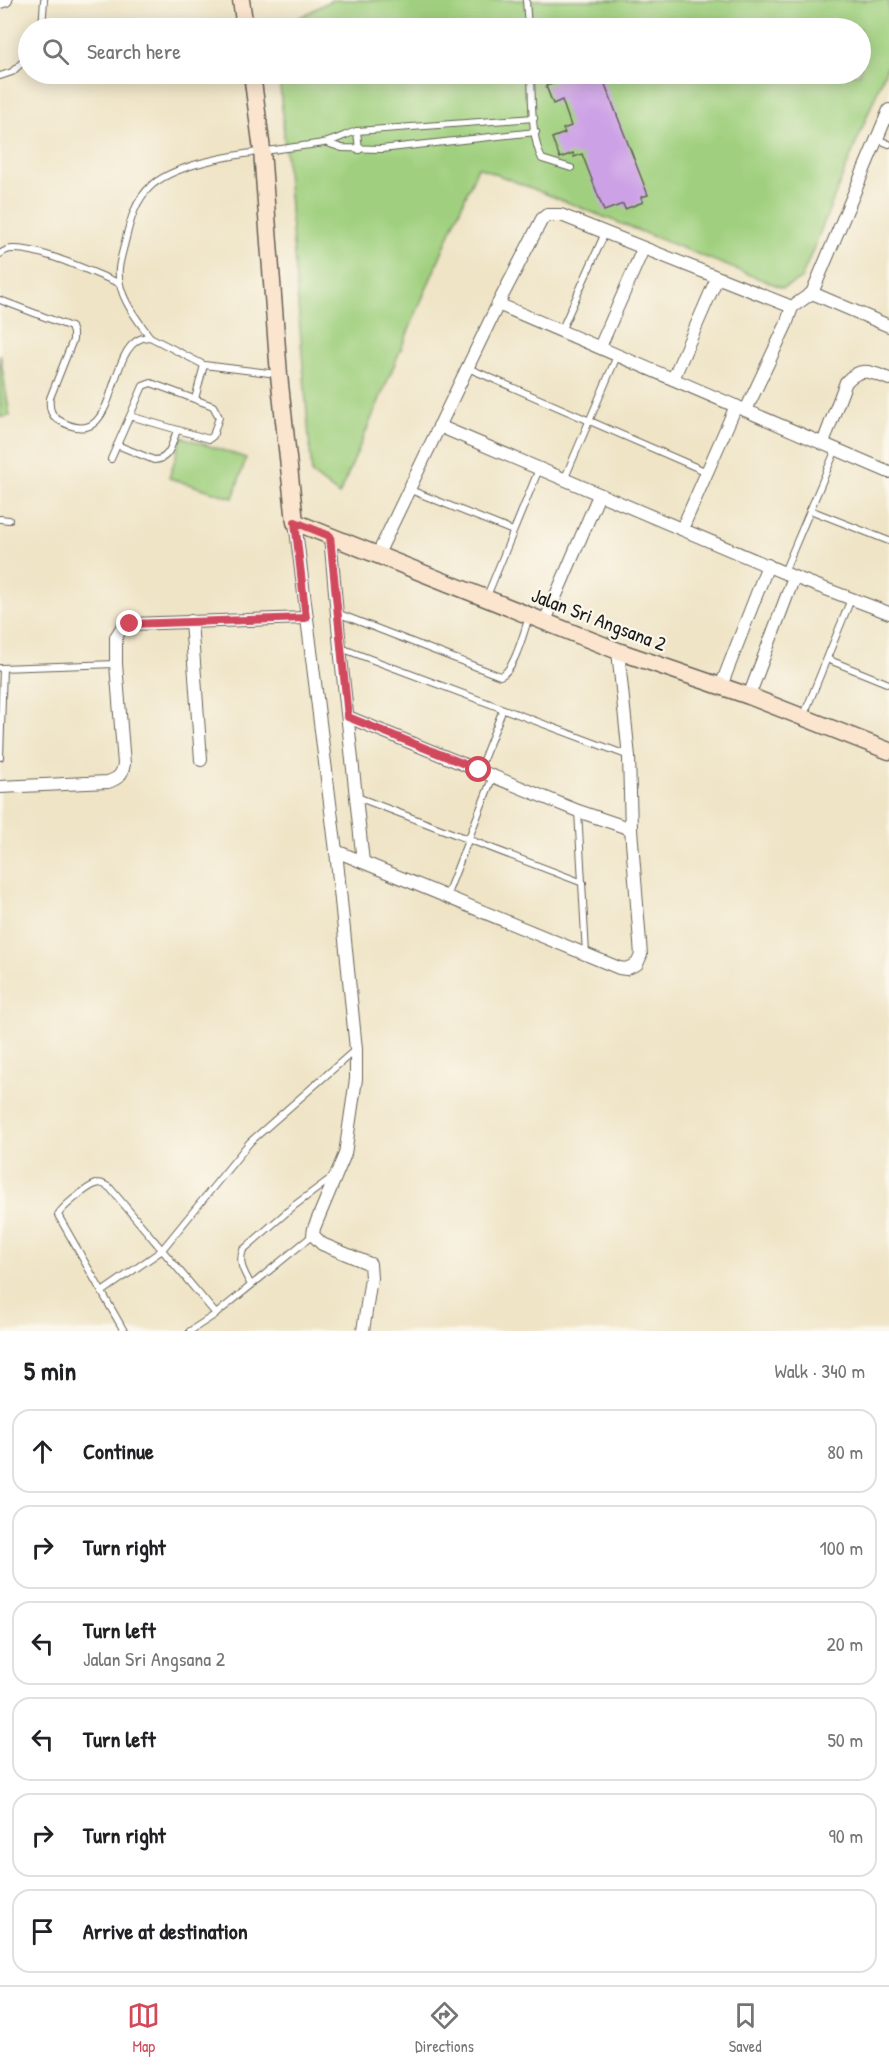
<!DOCTYPE html>
<html lang="en">
<head>
<meta charset="utf-8">
<style>
	:root { --surface:#fff; --page:#f2f2f2; --text:#202124; --muted:#757577; --line:#e0e0e0; --accent:#d1495b }
	body { margin:0; font-family:"Patrick Hand",sans-serif; background:var(--page); color:var(--text) }
	.stop { position:absolute; width:18px; height:18px; margin:-14px; border:4px solid #d1495b; border-radius:50%; background:#fff }
	.stop.end { background:#d1495b; border-color:#fff; box-shadow:0 2px 6px #0008 }
	.list { margin:0; padding:0; list-style:none }
	h2 { display:flex; justify-content:space-between; align-items:center; height:78px; margin:0; padding:0 24px; font-size:26px }
	h2 small { font-size:20px; font-weight:400; color:var(--muted) }
	.list li { display:grid; grid-template-columns:39px 1fr auto; gap:18px; align-items:center; box-sizing:border-box; height:84px; margin:0 12px 12px; padding:0 12px; border:2px solid var(--line); border-radius:18px }
	.list b { display:block; font-size:22px; white-space:nowrap }
	.list p { margin:0; font-size:20px; white-space:nowrap; color:var(--muted) }
	.list em { font-size:20px; font-style:normal; color:var(--muted) }
	.icon { flex:none; width:33px; height:33px; fill:none; stroke:currentColor; stroke-width:2; stroke-linecap:round; stroke-linejoin:round }
	.map { position:relative; flex:none; width:889px; height:1331px; overflow:hidden }
	.search { position:absolute; background:var(--surface); box-shadow:0 3px 15px #0003; left:18px; right:18px; top:18px; height:66px; display:flex; align-items:center; gap:15px; box-sizing:border-box; padding:0 21px; border-radius:33px; color:var(--muted); font-size:22px }
	.sheet { height:654px; background:var(--surface) }
	nav { display:flex; justify-content:space-around; align-items:center; box-sizing:border-box; height:84px; border-top:2px solid var(--line); background:var(--surface); font-size:16px; color:var(--muted) }
	nav a { display:grid; justify-items:center; gap:3px }
	nav .on { color:var(--accent) }
	.map>svg:first-child { display:block }
	.green { fill:#a0d07f; stroke:#5e764e; stroke-width:1.5 }
	.building { fill:#cda1e6 }
	.lines { fill:none; stroke-linecap:round; stroke-linejoin:round }
	.lane-casing { stroke:#666258; stroke-width:8 }
	.street-casing { stroke:#666258; stroke-width:14 }
	.secondary-casing { stroke:#666258; stroke-width:19 }
	.lane { stroke:#fff; stroke-width:6 }
	.street { stroke:#fff; stroke-width:12 }
	.secondary { stroke:#fbe5cf; stroke-width:16 }
	.route { stroke:#d1495b; stroke-width:8 }
	.labels { text-anchor:middle; dominant-baseline:central; stroke-width:4.5; stroke-linejoin:round; paint-order:stroke }
	.street-label { font-size:20px; fill:#1c1c1c; stroke:#fbf7ec }
</style>
</head>
<body>
<div class="map">
<svg width="889" height="1331" viewBox="0 0 889 1331">
	<rect width="100%" height="100%" fill="#fbf7ec"/>
	<filter id="ink" filterUnits="userSpaceOnUse"><feTurbulence type="fractalNoise" baseFrequency=".0167" numOctaves="2"/><feDisplacementMap in="SourceGraphic" scale="12" xChannelSelector="R" yChannelSelector="G"/><feConvolveMatrix kernelMatrix="1 2 1 2 8 2 1 2 1" color-interpolation-filters="sRGB"/></filter>
	<filter id="wash" filterUnits="userSpaceOnUse"><feTurbulence type="fractalNoise" baseFrequency=".008" numOctaves="4" result="noise"/><feDisplacementMap in="SourceGraphic" scale="24" xChannelSelector="R" yChannelSelector="G"/><feGaussianBlur stdDeviation="1.35" result="paint"/><feColorMatrix in="noise" values="0 0 0 0 0 0 0 0 0 0 0 0 0 0 0 0 0 1.4 0 .05"/><feComposite in="paint" operator="in"/></filter>
	<g filter="url(#wash)">
		<rect width="100%" height="100%" fill="#efe4c6"/>
		<!-- green -->
		<g class="green">
			<polygon points="332,0 889,0 889,62 801,279 783,288 478,167 339,495 312,474 279,74 860,74 860,28 280,28"/>
			<polygon points="0,354 10,416 0,417"/>
			<polygon points="182,437 246,458 233,498 169,478"/>
		</g>
		<g id="blocks">
			<!-- building -->
			<polygon class="building" points="551,74 601,74 648,195 641,197 643,202 625,209 623,204 604,211 582,154 574,157 573,153 560,158 552,138 565,133 563,129 571,126 562,100 553,104 546,86 555,83"/>
		</g>
	</g>
	<g filter="url(#ink)">
		<use href="#blocks" fill-opacity="0" stroke="#666258" stroke-width="1.5"/>
		<g class="lines">
			<defs>
				<g id="lane">
					<polyline points="526,0 528,28"/>
					<polyline points="42,28 44,0"/>
					<path d="M531,74C532,98 531,138 542,159L571,168"/>
					<polyline points="0,76 12,72 28,57"/>
					<polyline points="357,131 359,150"/>
					<polyline points="877,139 889,144"/>
					<polyline points="327,143 342,148 381,149 536,132"/>
					<path d="M0,254C4,251 7,249 12,249C39,247 93,273 119,283"/>
					<path d="M0,300L71,327L73,333V340L50,398C49,406 50,414 57,419C124,461 102,336 150,337L204,365L277,374"/>
					<polyline points="561,331 605,233"/>
					<path d="M150,337C136,318 116,294 119,268C120,260 123,250 125,242C130,221 135,200 152,185C188,155 277,151 323,143C335,141 346,134 357,131L534,118"/>
					<polyline points="468,368 707,472"/>
					<polyline points="195,399 204,365"/>
					<path d="M117,445L154,460C170,460 172,443 177,430"/>
					<polyline points="111,459 143,386 151,383 213,406 219,417 213,436 209,439 130,416"/>
					<polyline points="564,480 617,356"/>
					<polyline points="408,489 513,531"/>
					<polyline points="810,510 889,541"/>
					<polyline points="0,519 9,520"/>
					<polyline points="784,572 836,449"/>
					<polyline points="487,596 539,469"/>
					<path d="M337,613L500,676C514,672 524,631 529,617"/>
					<polyline points="341,648 629,756"/>
					<polyline points="827,659 889,684"/>
					<polyline points="0,668 116,664"/>
					<polyline points="804,715 851,599"/>
					<polyline points="0,757 3,668"/>
					<polyline points="479,770 503,709"/>
					<polyline points="357,797 583,883"/>
					<polyline points="578,811 586,954"/>
					<polyline points="446,897 493,776"/>
					<path d="M251,1285C244,1272 238,1264 243,1250L295,1205L334,1176"/>
					<polyline points="102,1292 161,1251 250,1142 356,1049"/>
					<polyline points="216,1314 313,1235"/>
					<path d="M124,1331L58,1215C62,1207 87,1187 96,1184C102,1182 105,1185 110,1188L216,1314L190,1331"/>
				</g>
				<g id="street">
					<polyline points="0,2 6,0"/>
					<polyline points="812,293 889,326"/>
					<polyline points="498,304 889,472"/>
					<polyline points="600,347 643,249"/>
					<polyline points="673,379 717,278"/>
					<polyline points="746,410 786,325 792,307"/>
					<polyline points="439,426 794,577 889,613"/>
					<path d="M823,443L846,382C861,366 871,372 889,379"/>
					<polyline points="295,522 336,851 356,1049 356,1079 345,1154 314,1228 313,1235 322,1244 370,1264 371,1278 363,1331"/>
					<polyline points="682,529 736,406"/>
					<polyline points="330,536 340,648 363,862"/>
					<polyline points="378,554 498,304 542,219 547,215 561,215 792,307 812,293 889,110"/>
					<polyline points="191,621 201,760"/>
					<polyline points="545,621 599,495"/>
					<polyline points="721,686 768,565"/>
					<polyline points="749,696 794,577"/>
					<polyline points="348,717 578,811 631,829"/>
					<path d="M0,787L108,782C119,778 122,775 124,764L116,664V637L121,629L130,624L306,618"/>
					<polyline points="336,851 619,968 626,969 637,964 641,955 631,829 629,757 618,651"/>
				</g>
				<g id="secondary">
					<polyline points="241,0 245,28"/>
					<polyline points="252,74 262,150 279,375 295,522 618,651 749,696 889,751"/>
				</g>
			</defs>
			<!-- lane casing -->
			<use href="#lane" class="lane-casing"/>
			<!-- street casing -->
			<use href="#street" class="street-casing"/>
			<!-- secondary casing -->
			<use href="#secondary" class="secondary-casing"/>
			<!-- lane -->
			<use href="#lane" class="lane"/>
			<!-- street -->
			<use href="#street" class="street"/>
			<!-- secondary -->
			<use href="#secondary" class="secondary"/>
		</g>
	</g>
	<g class="lines" filter="url(#ink)">
		<!-- route -->
		<polyline class="route" points="130,624 306,618 295,522 330,536 348,717 479,770"/>
	</g>
	<g class="labels">
		<!-- street labels -->
		<g class="street-label">
			<text transform="translate(599 619) rotate(21)">Jalan Sri Angsana 2</text>
		</g>
	</g>
</svg>
<div class="stop" style="left:479px;top:770px"></div>
<div class="stop end" style="left:130px;top:624px"></div>
<div class="search"><svg class="icon" aria-label="search" viewBox="0 0 24 24"><circle cx="10" cy="10" r="6"/><path d="M15 15l6 6"/></svg>Search here</div>
</div>
<section class="sheet">
<h2>5 min<small>Walk · 340 m</small></h2>
<ul class="list">
<li><svg class="icon" aria-label="ahead" viewBox="0 0 24 24"><path d="M12 20V5M6 11l6-6 6 6"/></svg><div><b>Continue</b></div><em>80 m</em></li>
<li><svg class="icon" aria-label="right" viewBox="0 0 24 24"><path d="M7 20v-9h11M14 6l5 5-5 5"/></svg><div><b>Turn right</b></div><em>100 m</em></li>
<li><svg class="icon" aria-label="left" viewBox="0 0 24 24"><path d="M17 20v-9H6M10 6l-5 5 5 5"/></svg><div><b>Turn left</b><p>Jalan Sri Angsana 2</p></div><em>20 m</em></li>
<li><svg class="icon" aria-label="left" viewBox="0 0 24 24"><path d="M17 20v-9H6M10 6l-5 5 5 5"/></svg><div><b>Turn left</b></div><em>50 m</em></li>
<li><svg class="icon" aria-label="right" viewBox="0 0 24 24"><path d="M7 20v-9h11M14 6l5 5-5 5"/></svg><div><b>Turn right</b></div><em>90 m</em></li>
<li><svg class="icon" aria-label="arrive" viewBox="0 0 24 24"><path d="M6 21V4h12l-3 4 3 4H6"/></svg><div><b>Arrive at destination</b></div></li>
</ul>
</section>
<nav>
<a class="on"><svg class="icon" aria-label="map" viewBox="0 0 24 24"><path d="M3 6l6-2 6 2 6-2v14l-6 2-6-2-6 2zM9 4v14M15 6v14"/></svg>Map</a>
<a><svg class="icon" aria-label="directions" viewBox="0 0 24 24"><path d="M12 3l9 9-9 9-9-9zM9 14v-3h6M13 9l2 2-2 2"/></svg>Directions</a>
<a><svg class="icon" aria-label="saved" viewBox="0 0 24 24"><path d="M7 4h10v16l-5-4-5 4z"/></svg>Saved</a>
</nav>
</body>
</html>
